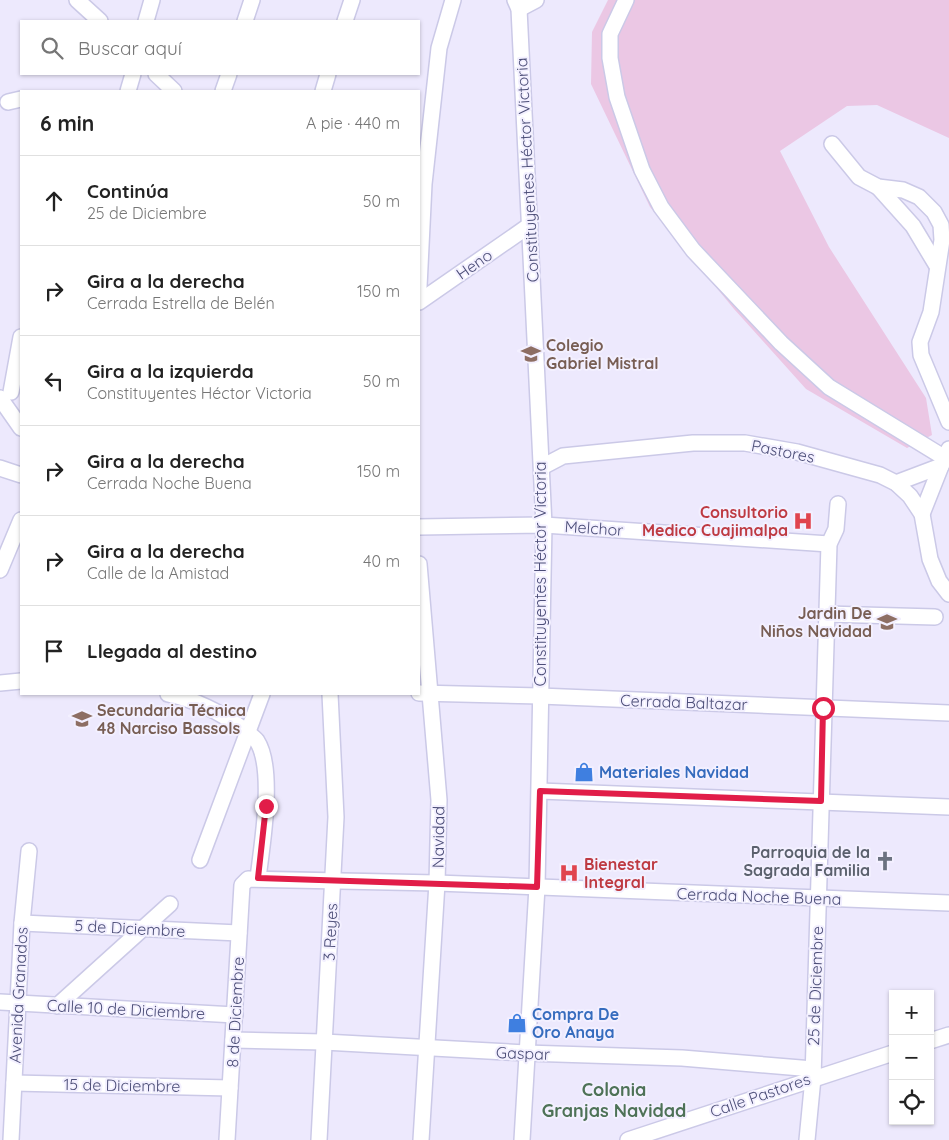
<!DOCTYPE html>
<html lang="es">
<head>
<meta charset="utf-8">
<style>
	:root { --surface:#fff; --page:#f6f6f6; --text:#222; --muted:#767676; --line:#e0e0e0 }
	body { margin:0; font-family:Quicksand,sans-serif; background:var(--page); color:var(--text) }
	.controls { position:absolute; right:15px; bottom:15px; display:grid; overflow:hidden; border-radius:0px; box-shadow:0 1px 4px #0004 }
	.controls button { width:45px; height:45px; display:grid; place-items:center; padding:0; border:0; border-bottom:1px solid var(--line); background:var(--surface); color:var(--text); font:25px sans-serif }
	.stop { position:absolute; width:15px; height:15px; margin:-11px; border:4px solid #e11d48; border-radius:50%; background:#fff }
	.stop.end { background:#e11d48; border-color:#fff; box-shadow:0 1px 5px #0008 }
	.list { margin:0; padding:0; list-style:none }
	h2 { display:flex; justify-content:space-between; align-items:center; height:65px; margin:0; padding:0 20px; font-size:21px }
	h2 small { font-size:16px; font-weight:400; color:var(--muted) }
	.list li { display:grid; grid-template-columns:32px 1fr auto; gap:15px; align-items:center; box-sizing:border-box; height:90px; padding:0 20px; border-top:1px solid var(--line) }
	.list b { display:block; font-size:19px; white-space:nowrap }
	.list p { margin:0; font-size:16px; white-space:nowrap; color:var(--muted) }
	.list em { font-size:16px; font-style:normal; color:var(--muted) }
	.icon { flex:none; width:28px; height:28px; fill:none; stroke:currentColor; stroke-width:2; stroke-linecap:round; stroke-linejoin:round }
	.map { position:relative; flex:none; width:949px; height:1140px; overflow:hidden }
	.search { position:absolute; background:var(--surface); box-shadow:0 1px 4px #0004; left:20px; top:20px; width:400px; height:55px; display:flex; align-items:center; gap:12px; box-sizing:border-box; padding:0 18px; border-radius:0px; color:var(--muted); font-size:19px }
	.panel { position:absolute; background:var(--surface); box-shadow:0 1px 4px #0004; left:20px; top:90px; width:400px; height:605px; border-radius:0px }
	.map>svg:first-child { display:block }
	.green { fill:#ebc7e4 }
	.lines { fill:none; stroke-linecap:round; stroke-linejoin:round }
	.minor-casing { stroke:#cbc9e7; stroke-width:18 }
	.minor { stroke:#fff; stroke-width:15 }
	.route { stroke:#e11d48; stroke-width:6 }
	.labels { text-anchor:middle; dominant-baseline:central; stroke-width:4; stroke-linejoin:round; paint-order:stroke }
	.street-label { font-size:16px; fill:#4c4e78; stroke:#f3f0ff }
	.education-label { font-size:16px; font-weight:bold; fill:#785e54; stroke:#f3f0ff; text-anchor:start }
	.health-label { font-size:16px; font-weight:bold; fill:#be3a42; stroke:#f3f0ff; text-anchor:end }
	.shop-label { font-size:16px; font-weight:bold; fill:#366cbe; stroke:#f3f0ff; text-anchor:start }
	.worship-label { font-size:16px; font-weight:bold; fill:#5b616d; stroke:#f3f0ff; text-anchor:end }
	.neighbourhood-label { font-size:18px; font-weight:bold; fill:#4e7257; stroke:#f3f0ff }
</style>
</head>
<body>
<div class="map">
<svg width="949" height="1140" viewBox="0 0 949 1140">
	<rect width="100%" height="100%" fill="#ede9fd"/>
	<!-- green -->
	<polygon class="green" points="608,0 949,0 949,138 877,105 847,106 780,151 829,247 926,398 932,435 907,448 806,389 734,309 650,207 591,84 592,32"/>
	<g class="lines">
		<defs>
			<g id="minor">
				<polyline points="77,0 100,21"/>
				<polyline points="515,0 519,9 544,525 537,887 522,1140"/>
				<polyline points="626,0 610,34 610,58 617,97 642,170 661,207 693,250 781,343 829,387 945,458"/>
				<polyline points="519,9 536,0"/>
				<polyline points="146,21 152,0"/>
				<polyline points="245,21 252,0"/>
				<polyline points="345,21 352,0"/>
				<polyline points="156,74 174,91"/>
				<polyline points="128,91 133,74"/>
				<polyline points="223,91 229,74"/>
				<polyline points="323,91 328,74"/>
				<polyline points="8,102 21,99"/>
				<polyline points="832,144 859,177 878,187 903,190 919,197 934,212 941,225 942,240 931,312 920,342 921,355 949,422"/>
				<polyline points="878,187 913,226 937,266"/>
				<polyline points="419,287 424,184 439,48 453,0"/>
				<polyline points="419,302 530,225"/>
				<polyline points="11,392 21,337"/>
				<polyline points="0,398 21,428"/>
				<polyline points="542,467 563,456 693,443 745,443 797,452 880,475 896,483 910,496 922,514 930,559 939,581 949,594"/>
				<polyline points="0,468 21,475"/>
				<polyline points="896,483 941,466 949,449"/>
				<polyline points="922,514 941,466"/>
				<polyline points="419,527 544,525 829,544"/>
				<polyline points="419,564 439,800 437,883 421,1140"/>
				<polyline points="0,570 21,520"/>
				<polyline points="826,614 935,617"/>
				<polyline points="0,683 21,681"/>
				<polyline points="419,693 540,696 949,713"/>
				<path d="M168,694C196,700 219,711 243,729C247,733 254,737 257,741C275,769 262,845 258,878"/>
				<polyline points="540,791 949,807"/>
				<polyline points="200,860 262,694"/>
				<polyline points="22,923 239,933"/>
				<polyline points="0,1002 235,1015"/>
				<polyline points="57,1006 170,904"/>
				<polyline points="233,1040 324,1042 526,1053 682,1058 813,1069"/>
				<polyline points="930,1041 949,1035"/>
				<polyline points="14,1083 230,1088"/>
				<polyline points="11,1140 22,923 29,851"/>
				<polyline points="227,1140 242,885 248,879 437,883 949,903"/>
				<polyline points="319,1140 336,817 330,694"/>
				<polyline points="628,1140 893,1053"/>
				<polyline points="807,1140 813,1078 829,544 836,529 838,504"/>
			</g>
		</defs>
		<!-- minor casing -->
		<use href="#minor" class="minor-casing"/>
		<!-- minor -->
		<use href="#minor" class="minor"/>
	</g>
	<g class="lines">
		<!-- route -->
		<polyline class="route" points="266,806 258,878 537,887 540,791 821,801 823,708"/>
	</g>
	<!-- icons -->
	<defs>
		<symbol id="school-bare" viewBox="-9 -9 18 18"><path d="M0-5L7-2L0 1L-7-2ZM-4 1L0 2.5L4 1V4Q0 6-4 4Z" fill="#8d6e63" stroke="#f3f0ff" stroke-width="2.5" paint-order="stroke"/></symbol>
		<symbol id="hospital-bare" viewBox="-9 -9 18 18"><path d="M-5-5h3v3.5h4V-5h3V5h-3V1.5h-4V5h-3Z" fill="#e0444e" stroke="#f3f0ff" stroke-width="2.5" paint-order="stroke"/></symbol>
		<symbol id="shop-bare" viewBox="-9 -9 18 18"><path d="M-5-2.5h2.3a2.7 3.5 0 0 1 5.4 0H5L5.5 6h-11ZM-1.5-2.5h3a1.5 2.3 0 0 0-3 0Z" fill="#3f7fe0" stroke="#f3f0ff" stroke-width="2.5" paint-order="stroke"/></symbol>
		<symbol id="church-bare" viewBox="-9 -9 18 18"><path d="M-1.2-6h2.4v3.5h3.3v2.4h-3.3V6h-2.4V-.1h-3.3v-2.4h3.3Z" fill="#6b7280" stroke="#f3f0ff" stroke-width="2.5" paint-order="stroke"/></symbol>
	</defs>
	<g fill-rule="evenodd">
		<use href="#school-bare" x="517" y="340" width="28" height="28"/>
		<use href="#hospital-bare" x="789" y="507" width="28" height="28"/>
		<use href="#school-bare" x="873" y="608" width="28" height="28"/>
		<use href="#school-bare" x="68" y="705" width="28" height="28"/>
		<use href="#shop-bare" x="570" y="758" width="28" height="28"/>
		<use href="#church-bare" x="871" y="847" width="28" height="28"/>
		<use href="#hospital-bare" x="555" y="859" width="28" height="28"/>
		<use href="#shop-bare" x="503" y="1009" width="28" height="28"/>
	</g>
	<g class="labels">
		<!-- street labels -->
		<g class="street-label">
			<text transform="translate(527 170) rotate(-93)">Constituyentes Héctor Victoria</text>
			<text transform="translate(474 264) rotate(-35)">Heno</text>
			<text transform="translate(783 451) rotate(11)">Pastores</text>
			<text transform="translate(594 528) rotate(4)">Melchor</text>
			<text transform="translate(540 574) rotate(-90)">Constituyentes Héctor Victoria</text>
			<text transform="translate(684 702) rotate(2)">Cerrada Baltazar</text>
			<text transform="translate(438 837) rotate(-89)">Navidad</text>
			<text transform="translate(759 896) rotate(2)">Cerrada Noche Buena</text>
			<text transform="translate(130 928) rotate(3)">5 de Diciembre</text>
			<text transform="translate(330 932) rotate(-87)">3 Reyes</text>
			<text transform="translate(815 986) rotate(-88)">25 de Diciembre</text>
			<text transform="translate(18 995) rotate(-87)">Avenida Granados</text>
			<text transform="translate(126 1009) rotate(3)">Calle 10 de Diciembre</text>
			<text transform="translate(235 1012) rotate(-87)">8 de Diciembre</text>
			<text transform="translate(523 1053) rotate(2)">Gaspar</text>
			<text transform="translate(122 1085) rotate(1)">15 de Diciembre</text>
			<text transform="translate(760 1095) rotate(-19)">Calle Pastores</text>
		</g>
		<!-- education labels -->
		<g class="education-label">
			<text x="546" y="345">Colegio<tspan x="546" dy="18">Gabriel Mistral</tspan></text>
			<text x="872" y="613" text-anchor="end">Jardin De<tspan x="872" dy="18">Niños Navidad</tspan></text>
			<text x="97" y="710">Secundaria Técnica<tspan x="97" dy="18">48 Narciso Bassols</tspan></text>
		</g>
		<!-- health labels -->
		<g class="health-label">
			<text x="788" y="512">Consultorio<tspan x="788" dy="18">Medico Cuajimalpa</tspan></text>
			<text x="584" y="864" text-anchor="start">Bienestar<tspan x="584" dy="18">Integral</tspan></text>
		</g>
		<!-- shop labels -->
		<g class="shop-label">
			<text x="599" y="772">Materiales Navidad</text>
			<text x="532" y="1014">Compra De<tspan x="532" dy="18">Oro Anaya</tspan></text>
		</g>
		<!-- worship labels -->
		<g class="worship-label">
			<text x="870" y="852">Parroquia de la<tspan x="870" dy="18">Sagrada Familia</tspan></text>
		</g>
		<!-- neighbourhood labels -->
		<g class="neighbourhood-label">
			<text x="614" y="1089">Colonia<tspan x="614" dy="21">Granjas Navidad</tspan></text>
		</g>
	</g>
</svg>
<div class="controls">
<button>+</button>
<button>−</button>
<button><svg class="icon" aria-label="locate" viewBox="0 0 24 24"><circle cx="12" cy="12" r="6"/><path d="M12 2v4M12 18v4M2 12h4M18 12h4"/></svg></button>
</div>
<div class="stop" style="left:823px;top:708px"></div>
<div class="stop end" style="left:266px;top:806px"></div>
<div class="search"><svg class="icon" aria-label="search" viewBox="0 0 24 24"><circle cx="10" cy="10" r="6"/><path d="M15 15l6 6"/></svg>Buscar aquí</div>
<section class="panel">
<h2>6 min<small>A pie · 440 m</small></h2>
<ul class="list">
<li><svg class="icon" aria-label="ahead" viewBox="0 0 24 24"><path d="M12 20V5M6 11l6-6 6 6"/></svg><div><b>Continúa</b><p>25 de Diciembre</p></div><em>50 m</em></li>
<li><svg class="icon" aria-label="right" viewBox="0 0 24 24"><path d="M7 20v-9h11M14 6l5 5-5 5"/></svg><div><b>Gira a la derecha</b><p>Cerrada Estrella de Belén</p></div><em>150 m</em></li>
<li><svg class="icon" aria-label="left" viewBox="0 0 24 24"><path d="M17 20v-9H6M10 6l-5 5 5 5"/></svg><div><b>Gira a la izquierda</b><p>Constituyentes Héctor Victoria</p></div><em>50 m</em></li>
<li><svg class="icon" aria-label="right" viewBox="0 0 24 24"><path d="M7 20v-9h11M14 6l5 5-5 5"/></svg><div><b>Gira a la derecha</b><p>Cerrada Noche Buena</p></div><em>150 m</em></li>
<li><svg class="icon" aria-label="right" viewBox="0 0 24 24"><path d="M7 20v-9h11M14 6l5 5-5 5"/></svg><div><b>Gira a la derecha</b><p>Calle de la Amistad</p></div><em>40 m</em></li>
<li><svg class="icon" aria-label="arrive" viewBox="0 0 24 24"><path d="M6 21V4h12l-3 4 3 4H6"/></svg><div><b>Llegada al destino</b></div></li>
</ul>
</section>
</div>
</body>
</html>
